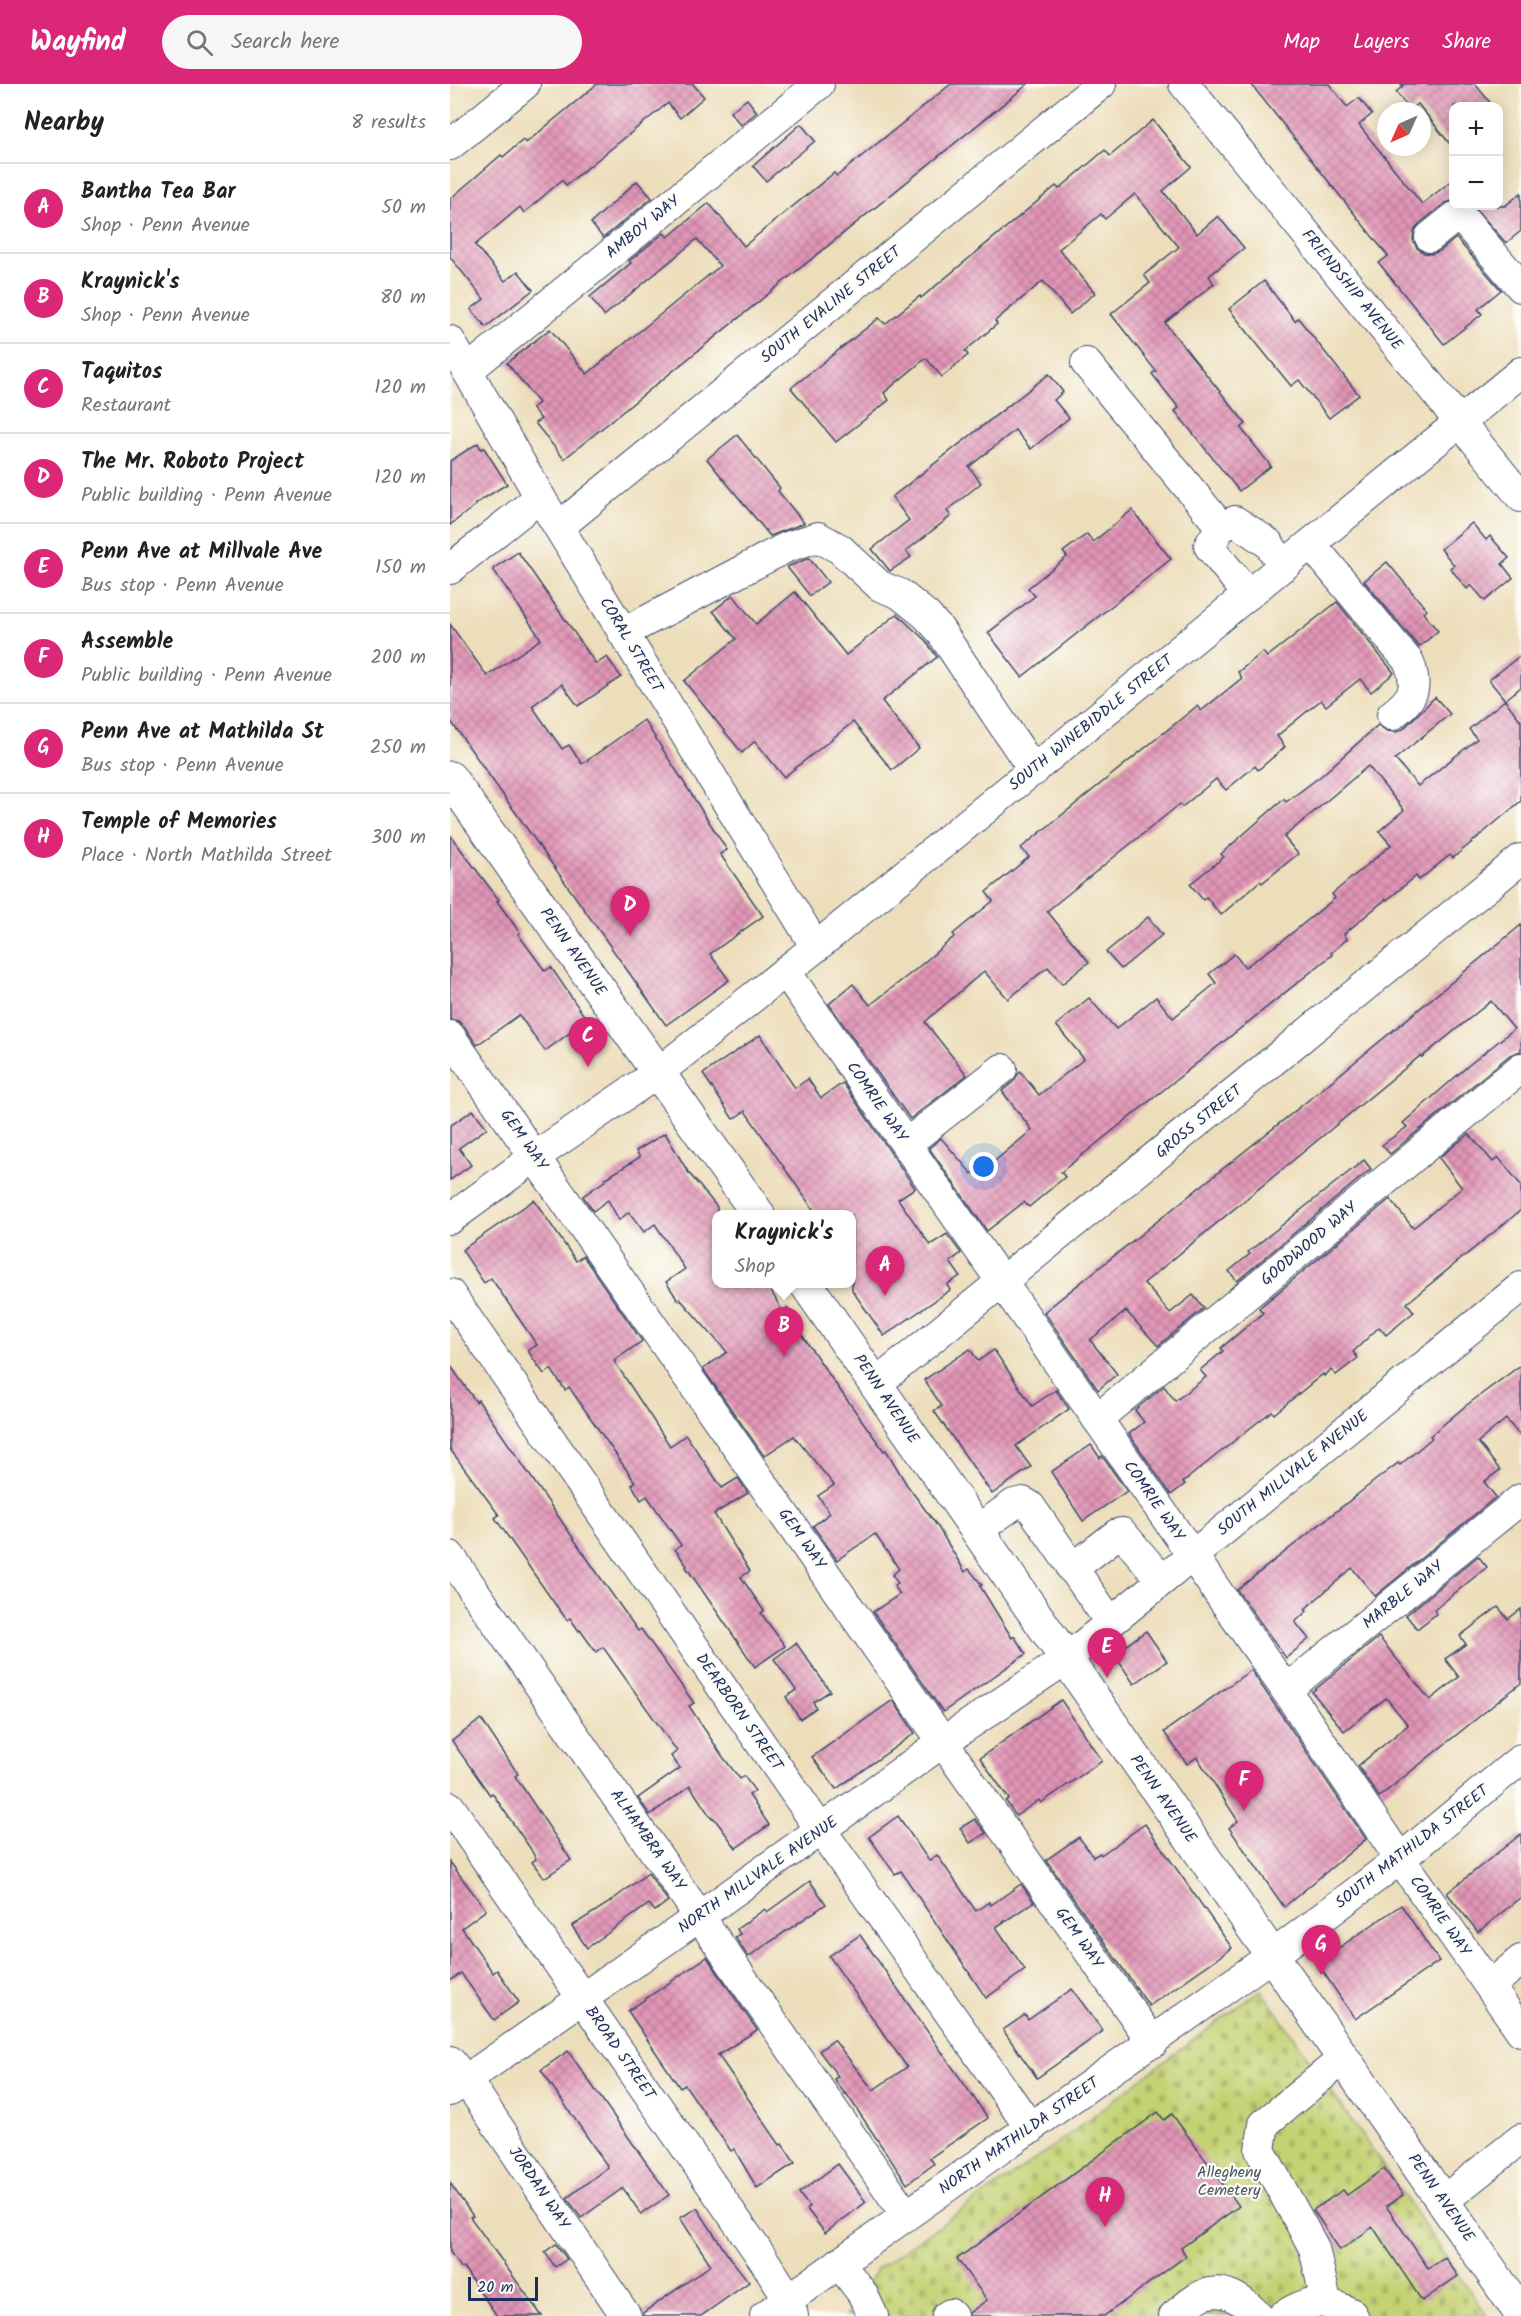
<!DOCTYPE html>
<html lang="en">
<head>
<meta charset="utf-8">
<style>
	:root { --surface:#fff; --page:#f6f6f6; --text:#222; --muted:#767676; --line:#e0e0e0; --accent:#db2777 }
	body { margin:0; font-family:Kalam,sans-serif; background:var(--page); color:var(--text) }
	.controls { position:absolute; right:18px; top:18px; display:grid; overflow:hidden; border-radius:12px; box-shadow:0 3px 15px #0003 }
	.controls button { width:54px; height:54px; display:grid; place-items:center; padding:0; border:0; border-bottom:2px solid var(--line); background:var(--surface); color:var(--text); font:30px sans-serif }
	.compass { position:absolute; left:927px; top:18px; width:54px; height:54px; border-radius:50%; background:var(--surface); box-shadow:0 3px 15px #0003; rotate:225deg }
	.scale { position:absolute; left:18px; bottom:15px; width:70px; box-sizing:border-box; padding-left:6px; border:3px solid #1b2f5e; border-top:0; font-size:16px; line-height:21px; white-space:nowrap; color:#1b2f5e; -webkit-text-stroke:4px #fdfcf7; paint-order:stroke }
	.you { position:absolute; left:534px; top:1083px; width:21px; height:21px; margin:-15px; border:4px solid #fff; border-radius:50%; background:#1a73e8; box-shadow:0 0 0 9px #1a73e833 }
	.badge { display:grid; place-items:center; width:39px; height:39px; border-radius:50%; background:var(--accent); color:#fff; font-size:20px; font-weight:700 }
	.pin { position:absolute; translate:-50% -50px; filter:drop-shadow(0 2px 3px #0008) }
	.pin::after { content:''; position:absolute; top:32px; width:21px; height:18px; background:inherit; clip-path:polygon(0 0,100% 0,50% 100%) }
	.popup { position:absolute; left:262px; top:1126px; width:144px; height:78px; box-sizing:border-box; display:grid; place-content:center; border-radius:12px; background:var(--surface); filter:drop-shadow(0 2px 4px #0005); font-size:20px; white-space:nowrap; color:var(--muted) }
	.popup b { font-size:22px; color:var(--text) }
	.popup::after { content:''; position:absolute; left:50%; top:100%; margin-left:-12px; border:12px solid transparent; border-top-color:var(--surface) }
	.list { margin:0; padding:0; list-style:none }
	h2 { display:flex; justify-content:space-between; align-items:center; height:78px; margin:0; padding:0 24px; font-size:26px }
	h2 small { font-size:20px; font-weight:400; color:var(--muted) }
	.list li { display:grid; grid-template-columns:39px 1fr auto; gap:18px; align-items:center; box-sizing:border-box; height:90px; padding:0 24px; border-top:2px solid var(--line) }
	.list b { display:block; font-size:22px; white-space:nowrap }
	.list p { margin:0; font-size:20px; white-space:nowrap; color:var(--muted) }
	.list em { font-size:20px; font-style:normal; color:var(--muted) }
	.icon { flex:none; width:33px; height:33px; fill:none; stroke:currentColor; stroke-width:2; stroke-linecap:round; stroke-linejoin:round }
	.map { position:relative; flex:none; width:1071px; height:2232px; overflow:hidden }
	header { display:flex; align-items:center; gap:36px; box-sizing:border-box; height:84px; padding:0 30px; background:var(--accent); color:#fff }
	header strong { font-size:28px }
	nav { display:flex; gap:33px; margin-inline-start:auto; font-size:21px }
	.search { width:420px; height:54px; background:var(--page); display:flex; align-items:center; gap:15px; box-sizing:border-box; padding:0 21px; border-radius:33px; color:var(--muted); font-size:22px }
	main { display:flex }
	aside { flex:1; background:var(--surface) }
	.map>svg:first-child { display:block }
	.cemetery { fill:url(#cemetery-stones); stroke:#708068; stroke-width:1.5 }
	.building { fill:url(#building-cross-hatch) }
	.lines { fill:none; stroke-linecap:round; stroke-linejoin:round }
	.minor-casing { stroke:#3a496c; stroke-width:32 }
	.major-casing { stroke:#3a496c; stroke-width:35 }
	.minor { stroke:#fff; stroke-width:30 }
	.major { stroke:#fff; stroke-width:33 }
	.labels { text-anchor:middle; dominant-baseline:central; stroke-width:4.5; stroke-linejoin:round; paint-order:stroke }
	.street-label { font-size:16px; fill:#1b2f5e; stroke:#fdfcf7 }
	.park-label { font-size:16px; fill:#465863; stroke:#fdfcf7 }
</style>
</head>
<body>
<header>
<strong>Wayfind</strong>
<div class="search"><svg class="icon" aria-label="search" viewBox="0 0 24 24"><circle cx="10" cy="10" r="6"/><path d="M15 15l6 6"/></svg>Search here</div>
<nav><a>Map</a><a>Layers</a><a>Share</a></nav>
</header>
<main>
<aside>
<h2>Nearby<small>8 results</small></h2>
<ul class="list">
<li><span class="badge">A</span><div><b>Bantha Tea Bar</b><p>Shop · Penn Avenue</p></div><em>50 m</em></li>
<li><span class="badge">B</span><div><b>Kraynick's</b><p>Shop · Penn Avenue</p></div><em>80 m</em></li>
<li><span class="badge">C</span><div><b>Taquitos</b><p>Restaurant</p></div><em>120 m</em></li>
<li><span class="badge">D</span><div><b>The Mr. Roboto Project</b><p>Public building · Penn Avenue</p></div><em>120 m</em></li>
<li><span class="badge">E</span><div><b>Penn Ave at Millvale Ave</b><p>Bus stop · Penn Avenue</p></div><em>150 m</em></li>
<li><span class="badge">F</span><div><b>Assemble</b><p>Public building · Penn Avenue</p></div><em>200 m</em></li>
<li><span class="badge">G</span><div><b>Penn Ave at Mathilda St</b><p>Bus stop · Penn Avenue</p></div><em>250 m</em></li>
<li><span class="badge">H</span><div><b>Temple of Memories</b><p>Place · North Mathilda Street</p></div><em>300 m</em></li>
</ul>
</aside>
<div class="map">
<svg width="1071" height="2232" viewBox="0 0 1071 2232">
	<defs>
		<pattern id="cemetery-stones" width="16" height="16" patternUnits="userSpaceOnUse" patternTransform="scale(1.5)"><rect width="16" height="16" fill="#c5d273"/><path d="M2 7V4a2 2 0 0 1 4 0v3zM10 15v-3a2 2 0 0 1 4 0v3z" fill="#a9b566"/></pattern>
		<pattern id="building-cross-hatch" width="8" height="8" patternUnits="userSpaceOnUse" patternTransform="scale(1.5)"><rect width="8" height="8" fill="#e295b6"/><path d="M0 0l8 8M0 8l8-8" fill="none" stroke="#b67a97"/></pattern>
	</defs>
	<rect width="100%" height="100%" fill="#fdfcf7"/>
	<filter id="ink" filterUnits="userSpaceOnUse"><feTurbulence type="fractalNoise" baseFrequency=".0167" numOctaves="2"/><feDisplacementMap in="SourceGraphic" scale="12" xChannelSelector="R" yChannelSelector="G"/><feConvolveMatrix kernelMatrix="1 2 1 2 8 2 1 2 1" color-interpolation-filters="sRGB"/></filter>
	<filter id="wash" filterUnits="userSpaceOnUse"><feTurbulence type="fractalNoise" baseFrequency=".008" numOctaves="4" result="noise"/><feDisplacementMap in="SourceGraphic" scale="24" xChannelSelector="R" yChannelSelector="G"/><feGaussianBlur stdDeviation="1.35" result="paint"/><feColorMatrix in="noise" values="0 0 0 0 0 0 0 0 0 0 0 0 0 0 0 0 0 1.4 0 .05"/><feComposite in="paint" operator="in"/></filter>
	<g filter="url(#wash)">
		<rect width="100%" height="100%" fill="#eddebb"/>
		<!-- cemetery -->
		<polygon class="cemetery" points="811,1906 1037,2232 396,2232 427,2185 597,2067 716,1976"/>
		<g id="blocks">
			<!-- building -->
			<g class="building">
				<polygon points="147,0 243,0 254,13 230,34 218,19 116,101 112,96 74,129 70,123 25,161 55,197 68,187 83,206 36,243 21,225 34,215 0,173 0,115 51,71 53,73 73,56 76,59"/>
				<polygon points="501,0 578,0 114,375 85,339 91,335 82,324 89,319 57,279 100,245 137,290 270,182 247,155 154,232 140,213 181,179 179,177 214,149 218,153 259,119 294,162 384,89 387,92"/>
				<polygon points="801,0 879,0 897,23 909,14 922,30 909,41 972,120 1004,95 1004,116 994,120 969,140 964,147 963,156 967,164 974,169 982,170 991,166 1006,154 1051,206 1028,225 1032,230 994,260 929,179 938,172"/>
				<polygon points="951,0 1025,0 1043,22 1004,22 1004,65 968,20 960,26 946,8 953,2"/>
				<polygon points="297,15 307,28 291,41 280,28"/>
				<polygon points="703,36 741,83 713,107 747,150 768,132 794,164 759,192 764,200 715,239 796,340 791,344 821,382 789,407 725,327 729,324 702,290 706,287 661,230 700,199 694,191 729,163 685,110 655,135 651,130 609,165 645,209 620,230 593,197 545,237 547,240 515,267 518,271 492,293 476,274 434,309 439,316 386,358 341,304 429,234 435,240 470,212 471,214 606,102 609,105 655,66 660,72"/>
				<polygon points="351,40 365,57 316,97 303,82"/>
				<polygon points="187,97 202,114 153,154 141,139"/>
				<polygon points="1071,109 1071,147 1056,159 1023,122 1055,122"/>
				<polygon points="814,197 845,237 848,234 909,311 879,334 849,296 841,302 779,225"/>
				<polygon points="599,290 613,308 604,316 619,334 581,365 565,346 519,383 531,399 497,427 501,432 456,467 461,473 440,487 422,465 459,436 442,413"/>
				<polygon points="287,351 330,404 328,407 354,439 320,452 257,375"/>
				<polygon points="28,359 31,365 34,364 57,400 25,420 26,421 0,441 0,377"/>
				<polygon points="682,426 721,475 572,593 538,549 585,512 578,504 617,473 613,468 637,450 643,458"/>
				<polygon points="1022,439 1036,456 1040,452 1059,474 1052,480 1063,494 1035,517 1021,501 1017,505 1000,484 1004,481 991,465"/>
				<polygon points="68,468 146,580 157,573 171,593 128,622 112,600 82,622 112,665 119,661 132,680 194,636 277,766 270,770 313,832 260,870 279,896 216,941 0,636 0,540 37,592 91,555 43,485"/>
				<polygon points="359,474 378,498 360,512 337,483"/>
				<polygon points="937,478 977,526 973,529 988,547 969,563 914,497"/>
				<polygon points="345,508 396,571 447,530 475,556 487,573 432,617 469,664 442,686 403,638 334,693 305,657 292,669 234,597 286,555 263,527 283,511 306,540"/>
				<polygon points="887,518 944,589 921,608 910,595 876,622 871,616 827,652 835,663 808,686 805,682 776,706 766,695 732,723 730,720 597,827 639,878 612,900 598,883 558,915 534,887 485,929 475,938 517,991 460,1035 379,920 403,900 420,921 465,886 505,852 503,850 543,817 536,808 579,773 571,764 747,622 751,627 792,594 788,588 813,568 817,573"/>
				<polygon points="1071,571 1071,603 1055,616 1039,596"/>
				<polygon points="985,613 1000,630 945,675 968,702 1027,655 1019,645 1055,616 1071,637 1071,717 1003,774 1000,771 969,796 966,792 937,816 936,815 894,850 897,855 881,869 882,871 611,1088 615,1093 579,1123 574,1118 537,1147 479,1064 491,1054 522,1090 537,1077 540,1081 582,1046 552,1007 563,998 570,987 589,1011 634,975 606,941 639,914 666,945 706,913 723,934 766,899 759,890 784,870 795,883 832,857 885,814 882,810 941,761 929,747 954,726 918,682 834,753 848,770 812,799 810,797 771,831 756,813 753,816 740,800 774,773 771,770 834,715 836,718 871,692 928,641 937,647 946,648 953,645"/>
				<polygon points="0,751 49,816 47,817 70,849 68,850 95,887 101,883 137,936 95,967 69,931 27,961 14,942 8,937 0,935"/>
				<polygon points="698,833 712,851 671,885 656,868"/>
				<polygon points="1071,841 1071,967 1060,971 940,1070 932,1061 957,1043 953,1039 1019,981 1064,945 1041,917 972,973 970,972 694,1199 720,1229 743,1211 754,1224 708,1262 676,1227 640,1256 667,1290 648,1306 594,1228 866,1010"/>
				<polygon points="310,951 345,1004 358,995 371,1014 393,999 465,1104 448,1115 480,1161 497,1150 511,1169 500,1178 510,1192 497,1201 500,1206 434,1252 402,1206 402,1131 367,1131 295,1027 283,1035 253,990"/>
				<polygon points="23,1026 37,1044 9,1064 21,1081 0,1096 0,1042"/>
				<polygon points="215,1049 238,1088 267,1123 267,1200 317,1200 333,1228 337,1224 349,1242 347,1244 382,1295 434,1367 436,1366 457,1401 488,1443 515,1488 519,1485 532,1501 530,1502 562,1554 564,1552 576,1570 493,1628 423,1528 450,1510 444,1502 448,1499 442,1491 449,1485 425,1450 387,1476 363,1442 380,1429 368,1412 384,1401 344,1352 314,1372 253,1285 277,1268 230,1215 228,1216 216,1198 235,1185 205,1140 194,1148 179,1128 169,1136 158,1116 143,1127 133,1112 156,1096 155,1095 190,1073 186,1067"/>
				<polygon points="1019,1050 1043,1078 1048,1073 1071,1101 1071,1126 957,1219 964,1228 936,1251 929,1243 903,1268 908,1274 886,1291 881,1286 874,1292 873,1290 824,1330 822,1327 799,1345 733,1398 735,1400 721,1411 679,1350 694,1338 685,1326 714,1302 725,1317 756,1293 750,1286 773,1267 771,1264 813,1229 809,1224 940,1115 963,1144 1012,1104 989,1074"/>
				<polygon points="914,1076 921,1085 787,1197 779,1187 800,1170 798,1168"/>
				<polygon points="84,1116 126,1177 133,1172 192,1257 164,1277 220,1362 236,1351 272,1404 288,1394 298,1409 264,1430 300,1487 291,1493 314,1527 311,1529 335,1562 305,1583 236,1483 237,1482 225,1465 231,1461 197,1412 191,1416 182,1401 185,1398 119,1303 115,1306 101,1285 94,1290 78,1267 87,1261 41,1194 34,1199 12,1166"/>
				<polygon points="520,1265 528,1277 544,1266 582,1322 606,1306 619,1325 566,1362 581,1383 542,1410 484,1327 492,1322 474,1296"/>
				<polygon points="0,1281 26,1318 28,1316 159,1506 188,1547 191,1545 244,1619 239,1622 273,1673 290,1695 294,1692 305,1707 299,1711 319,1741 286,1764 264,1734 262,1735 240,1702 200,1731 188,1714 230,1684 221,1672 227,1667 153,1563 146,1568 130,1546 129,1547 120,1534 117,1536 105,1520 45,1434 49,1431 0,1365"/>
				<polygon points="1071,1281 1071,1353 1056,1335 1028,1358 1050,1386 1034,1398 1046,1413 925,1512 902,1484 855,1525 857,1527 845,1538 859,1555 836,1574 787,1506 927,1395 948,1379 950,1381 982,1354 980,1352 1014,1323"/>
				<polygon points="641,1361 650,1374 652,1372 677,1407 633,1437 601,1388"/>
				<polygon points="1028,1472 1037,1483 984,1526 986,1530 967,1545 956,1531"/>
				<polygon points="1048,1523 1058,1535 1071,1525 1071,1599 929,1713 908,1682 958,1641 936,1614 894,1647 862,1608 929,1553 980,1616 1009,1593 995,1575 1016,1560 1010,1552"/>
				<polygon points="696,1547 717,1577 684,1600 664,1570"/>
				<polygon points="346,1559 380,1607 363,1618 366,1624 350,1635 336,1613 346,1606 324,1575"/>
				<polygon points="801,1586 916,1755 834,1823 779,1744 788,1737 747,1673 737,1680 714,1648"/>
				<polygon points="443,1616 465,1649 386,1705 362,1673"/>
				<polygon points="611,1616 652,1677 591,1719 589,1716 566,1732 556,1717 559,1715 530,1674"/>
				<polygon points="31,1635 68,1690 65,1692 121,1776 94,1794 82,1778 86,1775 80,1764 42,1709 40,1711 2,1657"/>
				<polygon points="448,1732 479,1777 487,1771 526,1827 539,1818 541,1821 571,1800 584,1818 546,1843 575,1886 536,1914 451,1787 445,1790 419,1753"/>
				<polygon points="525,1735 536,1749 520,1759 510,1744"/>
				<polygon points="695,1740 782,1864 699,1922 596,1776 629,1753 643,1773 650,1769 651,1771"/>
				<polygon points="1071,1750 1071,1813 1028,1848 997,1809"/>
				<polygon points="0,1778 36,1826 12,1844 43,1889 47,1886 69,1918 44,1936 11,1889 0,1897"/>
				<polygon points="198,1789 218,1817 205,1827 199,1820 137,1864 122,1842 157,1820"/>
				<polygon points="360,1797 376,1820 298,1873 285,1853 290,1850 287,1845 315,1825 317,1828"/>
				<polygon points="951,1821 989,1877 905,1935 867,1879"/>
				<polygon points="410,1851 538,2034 480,2074 484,2080 457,2100 396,2009 395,2010 384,1995 388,1992 369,1967 384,1956 423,2006 457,1983 379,1872"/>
				<polygon points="257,1873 307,1946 268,1971 330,2061 332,2060 345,2079 307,2104 284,2065 281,2067 235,2001 230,2004 178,1927"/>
				<polygon points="622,1905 653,1947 587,1994 553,1946 575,1931 578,1936"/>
				<polygon points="118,1967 219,2111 191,2130 173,2104 131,2134 117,2114 158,2083 91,1986"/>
				<polygon points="708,2028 714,2036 722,2030 789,2122 731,2164 736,2172 654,2232 519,2232 519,2229 537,2216 507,2175"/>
				<polygon points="388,2080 416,2118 375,2149 357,2125 359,2123 349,2109"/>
				<polygon points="934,2085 953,2111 936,2122 978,2184 995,2173 1008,2192 972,2217 923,2143 890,2166 863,2126 893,2106 897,2111"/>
				<polygon points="0,2099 23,2132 20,2133 92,2232 47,2232 13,2183 11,2184 0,2168"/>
				<polygon points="247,2124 277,2170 299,2198 251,2232 193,2232 193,2229 261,2181 230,2134"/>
				<polygon points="106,2160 117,2175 105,2183 95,2168"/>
			</g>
		</g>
	</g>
	<g filter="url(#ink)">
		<use href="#blocks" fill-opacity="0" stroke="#3a496c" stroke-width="1.5"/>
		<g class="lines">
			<defs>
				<g id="minor">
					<polyline points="734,0 1071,413"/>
					<polyline points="0,61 75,0"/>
					<polyline points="980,153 1005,133 1012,134 1071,203"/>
					<polyline points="0,257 90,413 366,863"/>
					<polyline points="636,279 771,443"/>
					<polyline points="18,286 369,0"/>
					<polyline points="110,442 651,0"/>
					<path d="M861,460L959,578C969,605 963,614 942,631"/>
					<polyline points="0,485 90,413"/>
					<polyline points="798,511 759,462 771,443 785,437 818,459 834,482"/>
					<polyline points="173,549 337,463 368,453 390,465 430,502 450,510 476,531 489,545 584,687"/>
					<polyline points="336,888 836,1606 950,1775 1071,1947"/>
					<polyline points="0,952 703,1959"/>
					<polyline points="456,1060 552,985"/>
					<polyline points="0,1135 86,1072 209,988 366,863 1071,288"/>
					<polyline points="0,1210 359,1729 581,2045"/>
					<polyline points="426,1300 1071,775"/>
					<polyline points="647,1335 1071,984"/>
					<polyline points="526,1447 564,1420 573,1418 580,1422 660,1538"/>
					<polyline points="0,1472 456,2131"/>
					<polyline points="622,1485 667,1450 672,1449 712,1496"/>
					<polyline points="836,1606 1071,1415"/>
					<polyline points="0,1723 315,2178 339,2215 343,2232"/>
					<polyline points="1040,1902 1071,1876"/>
					<polyline points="0,1977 28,2013 176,2232"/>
					<polyline points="0,2007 250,1832 493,1658 616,1575 1071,1203"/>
					<polyline points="993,2117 1071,2055"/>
					<polyline points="389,2179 412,2209 423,2232"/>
					<polyline points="876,2217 864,2164 810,2066 814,2040 894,1974"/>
					<polyline points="315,2232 823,1871 950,1775 1071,1675"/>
					<polyline points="497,2232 500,2230 502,2232"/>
					<path d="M724,2232C733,2225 744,2214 755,2210C776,2203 794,2217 808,2232"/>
					<path d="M833,2232C860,2215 872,2214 901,2229L903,2232"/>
				</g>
				<g id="major">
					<polyline points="0,694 308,1130"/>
					<polyline points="356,1200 1071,2230"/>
				</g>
			</defs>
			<!-- minor casing -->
			<use href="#minor" class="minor-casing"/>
			<!-- major casing -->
			<use href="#major" class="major-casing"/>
			<!-- minor -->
			<use href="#minor" class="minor"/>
			<!-- major -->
			<use href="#major" class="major"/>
		</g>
	</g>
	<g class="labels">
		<!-- street labels -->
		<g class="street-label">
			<text transform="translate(193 143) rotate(-39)">AMBOY WAY</text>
			<text transform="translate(902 206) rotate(51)">FRIENDSHIP AVENUE</text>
			<text transform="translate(381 221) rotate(-39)">SOUTH EVALINE STREET</text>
			<text transform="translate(181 561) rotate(59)">CORAL STREET</text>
			<text transform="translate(641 639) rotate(-39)">SOUTH WINEBIDDLE STREET</text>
			<text transform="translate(123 868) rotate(55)">PENN AVENUE</text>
			<text transform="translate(427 1018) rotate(55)">COMRIE WAY</text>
			<text transform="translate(749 1038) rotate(-39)">GROSS STREET</text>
			<text transform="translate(74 1056) rotate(55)">GEM WAY</text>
			<text transform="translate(859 1160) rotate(-40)">GOODWOOD WAY</text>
			<text transform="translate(436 1315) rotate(56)">PENN AVENUE</text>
			<text transform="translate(843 1389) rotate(-39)">SOUTH MILLVALE AVENUE</text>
			<text transform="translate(704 1417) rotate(55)">COMRIE WAY</text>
			<text transform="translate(352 1455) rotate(55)">GEM WAY</text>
			<text transform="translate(953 1511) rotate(-39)">MARBLE WAY</text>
			<text transform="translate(289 1628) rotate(55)">DEARBORN STREET</text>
			<text transform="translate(713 1715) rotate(55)">PENN AVENUE</text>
			<text transform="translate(198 1756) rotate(55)">ALHAMBRA WAY</text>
			<text transform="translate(962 1763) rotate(-38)">SOUTH MATHILDA STREET</text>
			<text transform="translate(308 1791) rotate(-35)">NORTH MILLVALE AVENUE</text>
			<text transform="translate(990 1832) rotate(55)">COMRIE WAY</text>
			<text transform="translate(629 1854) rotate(55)">GEM WAY</text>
			<text transform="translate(170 1969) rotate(55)">BROAD STREET</text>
			<text transform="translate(569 2052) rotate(-35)">NORTH MATHILDA STREET</text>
			<text transform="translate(89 2104) rotate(56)">JORDAN WAY</text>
			<text transform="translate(991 2114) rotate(55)">PENN AVENUE</text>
		</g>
		<!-- park labels -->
		<g class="park-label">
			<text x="779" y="2088">Allegheny<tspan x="779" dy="18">Cemetery</tspan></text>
		</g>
	</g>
</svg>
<div class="controls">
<button>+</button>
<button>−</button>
</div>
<svg class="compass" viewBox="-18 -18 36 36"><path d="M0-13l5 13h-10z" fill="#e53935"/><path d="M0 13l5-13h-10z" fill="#767676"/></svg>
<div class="scale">20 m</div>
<div class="you"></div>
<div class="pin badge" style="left:435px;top:1212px">A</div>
<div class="pin badge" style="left:334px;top:1273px">B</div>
<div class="popup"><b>Kraynick's</b>Shop</div>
<div class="pin badge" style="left:138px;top:983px">C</div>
<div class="pin badge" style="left:180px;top:852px">D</div>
<div class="pin badge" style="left:657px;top:1594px">E</div>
<div class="pin badge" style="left:794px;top:1727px">F</div>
<div class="pin badge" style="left:871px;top:1891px">G</div>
<div class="pin badge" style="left:655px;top:2143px">H</div>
</div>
</main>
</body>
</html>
